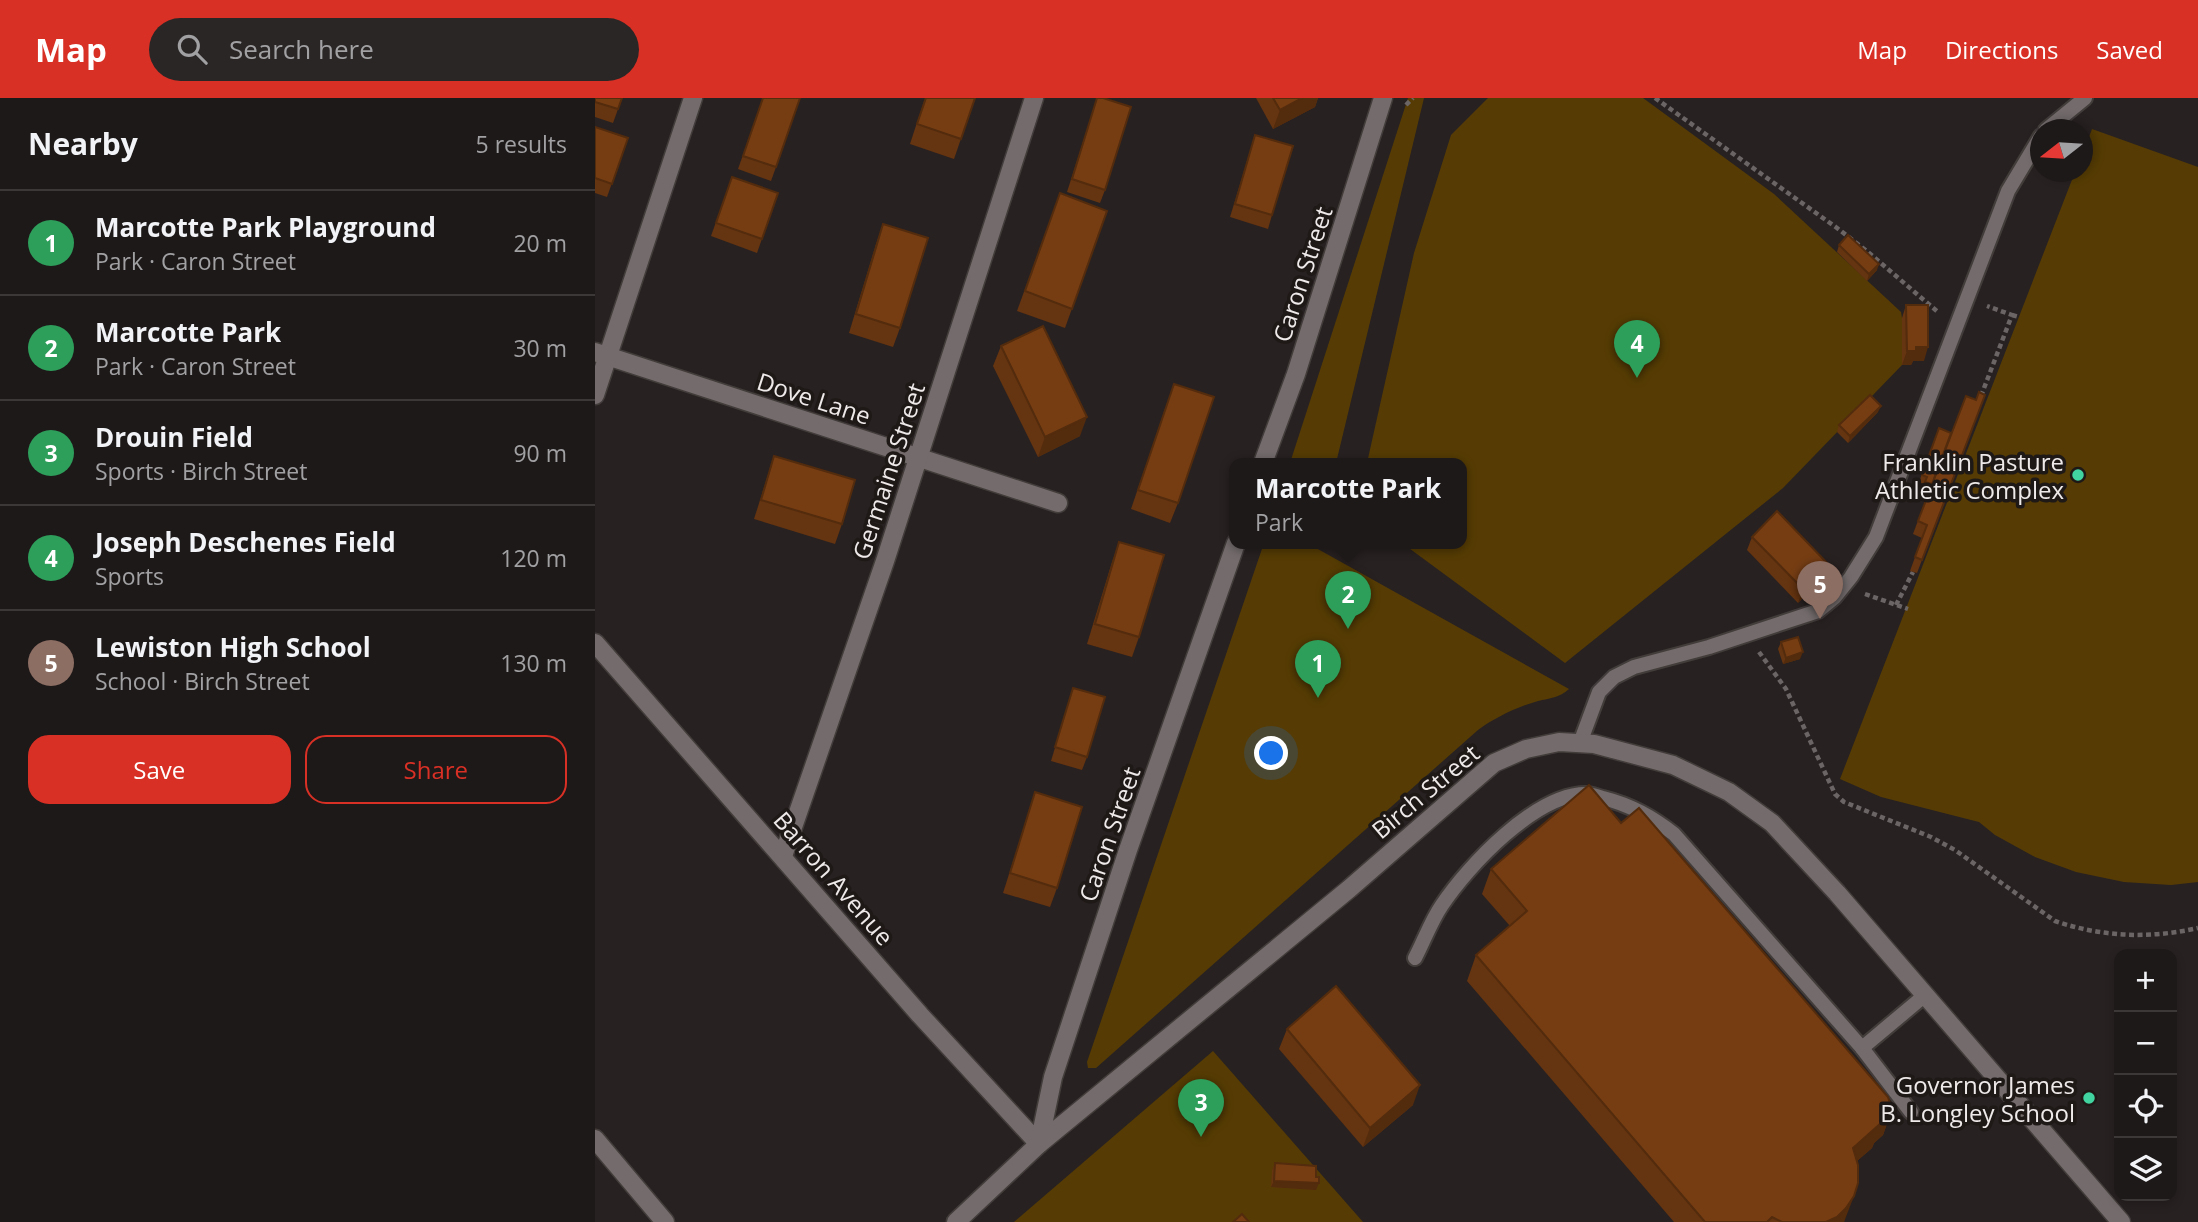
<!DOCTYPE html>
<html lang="en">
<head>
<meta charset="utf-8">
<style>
	:root { --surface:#1e1919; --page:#2b2626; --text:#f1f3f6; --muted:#a1a0a2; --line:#3c3838; --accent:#d93025 }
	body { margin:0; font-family:"Open Sans",sans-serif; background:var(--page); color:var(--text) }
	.controls { position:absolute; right:21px; bottom:21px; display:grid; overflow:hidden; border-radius:14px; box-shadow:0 4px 10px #0003 }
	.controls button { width:63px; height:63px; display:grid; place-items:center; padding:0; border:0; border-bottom:2px solid var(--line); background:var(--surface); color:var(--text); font:35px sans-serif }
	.compass { position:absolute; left:1435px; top:21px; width:63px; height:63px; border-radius:50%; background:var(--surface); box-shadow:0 4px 10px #0003; rotate:253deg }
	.you { position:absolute; left:677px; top:656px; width:24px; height:24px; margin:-18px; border:5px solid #fff; border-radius:50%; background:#1a73e8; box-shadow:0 0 0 10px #1a73e833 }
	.badge { display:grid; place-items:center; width:46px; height:46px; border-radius:50%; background:var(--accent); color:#fff; font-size:23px; font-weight:700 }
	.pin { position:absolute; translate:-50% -58px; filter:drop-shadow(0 2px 4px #0008) }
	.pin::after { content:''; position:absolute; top:37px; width:24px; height:21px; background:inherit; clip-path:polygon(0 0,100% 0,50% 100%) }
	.popup { position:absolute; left:634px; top:360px; width:238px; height:91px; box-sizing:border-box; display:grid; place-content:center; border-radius:14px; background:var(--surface); filter:drop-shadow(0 2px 5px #0005); font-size:23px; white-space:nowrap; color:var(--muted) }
	.popup b { font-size:26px; color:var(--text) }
	.popup::after { content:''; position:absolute; left:50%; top:100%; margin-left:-14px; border:14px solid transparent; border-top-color:var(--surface) }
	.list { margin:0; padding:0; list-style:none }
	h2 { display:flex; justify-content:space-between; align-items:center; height:91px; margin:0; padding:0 28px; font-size:30px }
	h2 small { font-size:23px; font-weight:400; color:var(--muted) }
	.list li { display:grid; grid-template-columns:46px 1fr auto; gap:21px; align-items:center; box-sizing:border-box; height:105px; padding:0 28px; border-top:2px solid var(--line) }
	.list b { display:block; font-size:26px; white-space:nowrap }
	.list p { margin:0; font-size:23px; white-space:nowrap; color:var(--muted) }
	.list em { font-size:23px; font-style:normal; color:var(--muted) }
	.actions { display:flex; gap:14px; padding:21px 28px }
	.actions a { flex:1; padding:16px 0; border:2px solid var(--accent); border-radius:21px; text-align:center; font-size:24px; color:var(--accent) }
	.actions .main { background:var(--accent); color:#fff }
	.icon { flex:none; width:38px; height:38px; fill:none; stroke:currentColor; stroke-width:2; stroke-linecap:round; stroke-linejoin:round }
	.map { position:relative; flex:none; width:1603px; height:1124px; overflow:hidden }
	header { display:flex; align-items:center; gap:42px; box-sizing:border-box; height:98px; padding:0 35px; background:var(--accent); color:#fff }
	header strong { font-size:33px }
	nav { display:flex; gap:38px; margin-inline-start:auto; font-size:24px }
	.search { width:490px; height:63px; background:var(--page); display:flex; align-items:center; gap:18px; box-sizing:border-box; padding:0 24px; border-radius:38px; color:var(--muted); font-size:26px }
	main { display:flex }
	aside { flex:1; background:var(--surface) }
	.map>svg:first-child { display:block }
	.green { fill:#563c04 }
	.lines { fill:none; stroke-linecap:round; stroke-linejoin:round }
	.lane-casing { stroke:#423c3b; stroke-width:18 }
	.street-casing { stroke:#423c3b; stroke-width:21 }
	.secondary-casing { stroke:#423c3b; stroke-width:21 }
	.path { stroke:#6c6565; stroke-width:4.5; stroke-dasharray:5 3.5; stroke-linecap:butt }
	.lane { stroke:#746c6c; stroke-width:14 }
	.street { stroke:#746c6c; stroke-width:18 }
	.secondary { stroke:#746c6c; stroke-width:18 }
	.wall { fill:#653410 }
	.shaded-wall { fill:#532b0d }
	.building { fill:#763d13; stroke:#532b0d; stroke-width:2 }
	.poi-dot { fill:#42d4a0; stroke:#1e1817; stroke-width:2.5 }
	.labels { text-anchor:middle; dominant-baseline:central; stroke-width:7; stroke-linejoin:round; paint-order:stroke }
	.street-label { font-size:24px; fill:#efeaea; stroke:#1e1817 }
	.poi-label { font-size:24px; fill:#efeaea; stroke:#1e1817; text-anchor:end }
</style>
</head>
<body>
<header>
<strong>Map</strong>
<div class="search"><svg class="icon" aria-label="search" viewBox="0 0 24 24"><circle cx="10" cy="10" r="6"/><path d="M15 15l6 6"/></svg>Search here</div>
<nav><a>Map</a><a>Directions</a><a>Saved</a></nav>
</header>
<main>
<aside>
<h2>Nearby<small>5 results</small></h2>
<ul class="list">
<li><span class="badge" style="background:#2e9e5b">1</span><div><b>Marcotte Park Playground</b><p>Park · Caron Street</p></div><em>20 m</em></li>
<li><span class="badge" style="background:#2e9e5b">2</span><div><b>Marcotte Park</b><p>Park · Caron Street</p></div><em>30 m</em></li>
<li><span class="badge" style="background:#2e9e5b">3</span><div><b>Drouin Field</b><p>Sports · Birch Street</p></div><em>90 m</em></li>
<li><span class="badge" style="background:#2e9e5b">4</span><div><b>Joseph Deschenes Field</b><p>Sports</p></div><em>120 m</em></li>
<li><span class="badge" style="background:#8d6e63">5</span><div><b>Lewiston High School</b><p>School · Birch Street</p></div><em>130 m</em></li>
</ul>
<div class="actions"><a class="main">Save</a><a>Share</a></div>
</aside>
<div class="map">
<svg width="1603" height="1124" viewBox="0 0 1603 1124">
	<rect width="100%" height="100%" fill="#282121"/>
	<!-- green -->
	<g class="green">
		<polygon points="813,0 829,0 741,365 695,365"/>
		<polygon points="893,0 1048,0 1179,96 1306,214 1307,220 1307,267 1188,390 970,565 807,445 867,445 867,365 772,365 819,155 856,37"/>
		<polygon points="1497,31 1603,69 1603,784 1576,787 1529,784 1481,774 1440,759 1400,737 1384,724 1286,699 1245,681 1480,74 1488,74 1488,55"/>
		<path d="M669,445H722L721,450L974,591C964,600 955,600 943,603C922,609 901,619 883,632L501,970H493L492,964Z"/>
		<polygon points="618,953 768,1124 419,1124"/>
	</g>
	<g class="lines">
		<defs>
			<g id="lane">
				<polyline points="1451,32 1490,0"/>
				<polyline points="985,645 1004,594 1019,579 1039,569 1114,549 1223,513 1240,499 1256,479 1281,439 1413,93 1446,38"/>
				<path d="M820,860C829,843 836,823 847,807C873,768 941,695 992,696C997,696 1003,699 1008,700C1036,707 1057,719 1079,736L1267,950L1316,1014"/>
				<polyline points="1267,950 1329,898"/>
			</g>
			<g id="street">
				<polyline points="0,254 463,405"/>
				<polyline points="0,297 98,0"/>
				<polyline points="668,365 701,276 788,0"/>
				<polyline points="0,545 325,917 444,1046"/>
				<polyline points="188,758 290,463 439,0"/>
				<polyline points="0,1041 70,1124"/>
				<polyline points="444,1046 458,979 533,752 641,445"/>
			</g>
			<polyline id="secondary" points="361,1124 444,1046 754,791 899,665 931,651 964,644 999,646 1078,667 1134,694 1177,725 1242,795 1526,1124"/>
		</defs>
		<!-- lane casing -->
		<use href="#lane" class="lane-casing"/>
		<!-- street casing -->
		<use href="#street" class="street-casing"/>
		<!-- secondary casing -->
		<use href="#secondary" class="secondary-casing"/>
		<!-- path -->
		<g class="path">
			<polyline points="1060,0 1242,130 1273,154 1344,215"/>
			<polyline points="811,7 818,0"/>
			<polyline points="1417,217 1424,219"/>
			<polyline points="1386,298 1417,217 1392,208"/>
			<polyline points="1270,496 1313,511"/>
			<polyline points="1301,507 1318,474"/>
			<path d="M1164,554L1191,591L1240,696L1249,704L1336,739L1360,752L1460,823C1507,839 1554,841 1603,830"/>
		</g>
		<!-- lane -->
		<use href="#lane" class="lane"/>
		<!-- street -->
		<use href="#street" class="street"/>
		<!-- secondary -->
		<use href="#secondary" class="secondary"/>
	</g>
	<!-- wall -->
	<g class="wall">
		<polygon points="0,0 27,0 18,25 0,19"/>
		<polygon points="168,0 181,69 176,83 143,71"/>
		<polygon points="330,0 380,0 359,61 315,46"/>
		<polygon points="502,0 510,92 505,105 472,94"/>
		<polygon points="661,0 723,0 720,9 678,31"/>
		<polygon points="0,29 33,40 12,99 0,95"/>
		<polygon points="660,37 677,117 673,131 635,119"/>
		<polygon points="137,79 183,95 162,155 116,138"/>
		<polygon points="465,95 512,113 470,230 422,213"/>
		<polygon points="288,126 305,230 298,249 254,235 281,146"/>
		<polygon points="1244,147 1282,172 1272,183 1242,154"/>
		<polygon points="1311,207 1329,263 1318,263 1316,267 1307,267 1307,220"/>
		<polygon points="406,248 485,338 443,359 398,268"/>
		<polygon points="1390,297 1322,475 1315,473 1327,440 1318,436 1334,393 1327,391 1329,386 1324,384 1344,330 1356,335 1381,302"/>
		<polygon points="572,305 583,405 575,425 536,411"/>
		<polygon points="1283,314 1253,345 1242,334 1244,327"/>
		<polygon points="179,358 247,426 240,446 159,421"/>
		<polygon points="1157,439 1233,466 1228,479 1203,505 1152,452"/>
		<polygon points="524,444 544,539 537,559 492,546 517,464"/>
		<polygon points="1186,544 1205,561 1188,566 1183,551"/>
		<polygon points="478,590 492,659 487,672 456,663"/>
		<polygon points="440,694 462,790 455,809 408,795"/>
		<polygon points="1026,725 1297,1012 1288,1037 1279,1045 1277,1050 1262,1063 1249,1124 1079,1124 872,883 881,857 915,828 887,796 896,771"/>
		<polygon points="692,931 818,1007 768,1049 684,951"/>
		<polygon points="680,1065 721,1079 721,1092 676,1089 677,1072"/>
	</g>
	<!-- shaded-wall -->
	<g class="shaded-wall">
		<polygon points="707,0 723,0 720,9 678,31 685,12"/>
		<polygon points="1284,166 1282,172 1272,183 1274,176"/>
		<polygon points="1321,249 1333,249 1329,263 1318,263 1316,267 1307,267 1312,253"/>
		<polygon points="1286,308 1283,314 1253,345 1255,338"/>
		<polygon points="492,319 485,338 443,359 450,339"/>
		<polygon points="1233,466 1228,479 1203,505 1208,491"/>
		<polygon points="1208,554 1205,561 1188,566 1191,560"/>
		<polygon points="825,987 818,1007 768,1049 775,1030"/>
		<polygon points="1297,1012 1288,1037 1279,1045 1277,1050 1248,1075 1258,1050"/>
		<polygon points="679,1083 724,1085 721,1092 676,1089"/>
		<polygon points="1259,1098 1249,1124 1231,1124"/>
	</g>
	<!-- building -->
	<g class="building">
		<polygon points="0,0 27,0 23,11 0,4"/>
		<polygon points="168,0 205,0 181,69 148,58"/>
		<polygon points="331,0 380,0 366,41 322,26"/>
		<polygon points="502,0 508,0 536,9 510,92 477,81"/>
		<polygon points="678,0 707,0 685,12"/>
		<polygon points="0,29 33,40 17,86 0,80"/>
		<polygon points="660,37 698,48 677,117 640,106"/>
		<polygon points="137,79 183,95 167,141 121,125"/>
		<polygon points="465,95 512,113 477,211 430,193"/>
		<polygon points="288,126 333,140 305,230 261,216"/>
		<polygon points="1253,137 1284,166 1274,176 1244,147"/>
		<polygon points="1311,207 1333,207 1333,249 1321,249 1321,253 1312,253"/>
		<polygon points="448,228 492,319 450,339 406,248"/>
		<polygon points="579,286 619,299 583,405 543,392"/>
		<polygon points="1384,294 1390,297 1327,462 1320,459 1332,427 1323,423 1371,298 1381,302"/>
		<polygon points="1275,297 1286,308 1255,338 1244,327"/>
		<polygon points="1344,330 1356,335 1337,386 1330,384 1332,379 1327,377"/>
		<polygon points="179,358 260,382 247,426 166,402"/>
		<polygon points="1182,413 1233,466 1208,491 1157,439"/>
		<polygon points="524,444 569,457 544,539 500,526"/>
		<polygon points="1203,539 1208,554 1191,560 1186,544"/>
		<polygon points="478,590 510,599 492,659 460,649"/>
		<polygon points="994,687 1026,725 1044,710 1293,999 1297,1012 1285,1023 1286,1025 1258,1050 1263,1067 1263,1085 1259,1098 1251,1110 1242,1119 1231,1124 1187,1124 1177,1119 1172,1124 1110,1124 881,857 932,813 896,771"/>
		<polygon points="440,694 487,709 462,790 415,775"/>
		<polygon points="741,888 825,987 775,1030 692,931"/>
		<polygon points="680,1065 721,1068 721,1079 724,1079 724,1085 679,1083"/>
		<polygon points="647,1116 654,1124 638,1124"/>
	</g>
	<!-- markers -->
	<g class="poi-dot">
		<circle cx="1483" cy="377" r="7"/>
		<circle cx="1494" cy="1000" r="7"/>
	</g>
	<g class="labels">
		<!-- street labels -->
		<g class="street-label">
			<text transform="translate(707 176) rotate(-72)">Caron Street</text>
			<text transform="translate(219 300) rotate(18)">Dove Lane</text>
			<text transform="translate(293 373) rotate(-72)">Germaine Street</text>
			<text transform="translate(830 693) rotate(-40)">Birch Street</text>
			<text transform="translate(514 736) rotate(-71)">Caron Street</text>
			<text transform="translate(239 780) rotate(49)">Barron Avenue</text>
		</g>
		<!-- poi labels -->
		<g class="poi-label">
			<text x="1469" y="363">Franklin Pasture<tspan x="1469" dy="28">Athletic Complex</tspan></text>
			<text x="1480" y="986">Governor James<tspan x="1480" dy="28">B. Longley School</tspan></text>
		</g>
	</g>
</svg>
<div class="controls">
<button>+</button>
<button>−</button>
<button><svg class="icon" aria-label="locate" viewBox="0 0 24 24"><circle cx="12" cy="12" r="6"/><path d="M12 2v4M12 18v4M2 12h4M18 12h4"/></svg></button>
<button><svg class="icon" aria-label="layers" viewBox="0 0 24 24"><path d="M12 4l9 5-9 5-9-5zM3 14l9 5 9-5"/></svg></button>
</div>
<svg class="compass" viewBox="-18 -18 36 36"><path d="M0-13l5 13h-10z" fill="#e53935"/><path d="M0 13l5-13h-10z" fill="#a1a0a2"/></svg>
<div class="you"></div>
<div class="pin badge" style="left:723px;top:600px;background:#2e9e5b">1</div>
<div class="pin badge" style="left:753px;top:531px;background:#2e9e5b">2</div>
<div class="popup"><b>Marcotte Park</b>Park</div>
<div class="pin badge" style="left:606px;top:1039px;background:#2e9e5b">3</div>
<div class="pin badge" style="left:1042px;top:280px;background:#2e9e5b">4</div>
<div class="pin badge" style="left:1225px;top:521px;background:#8d6e63">5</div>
</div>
</main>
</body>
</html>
